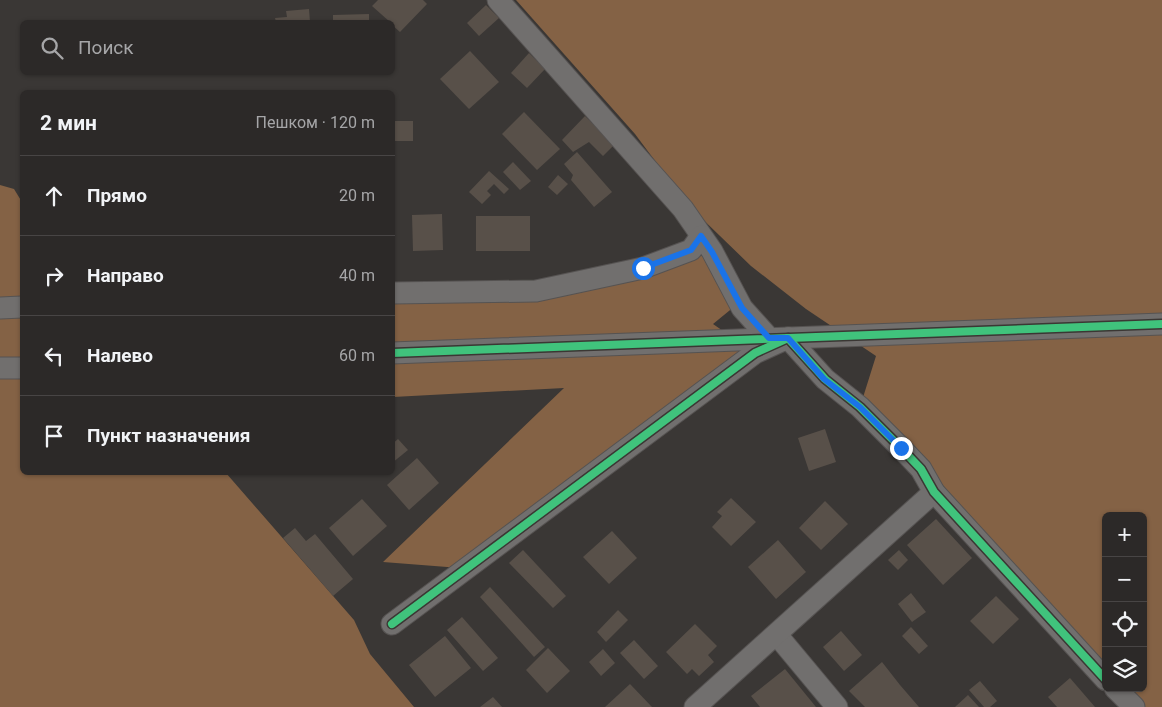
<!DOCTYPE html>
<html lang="ru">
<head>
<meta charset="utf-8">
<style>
	:root { --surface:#2c2928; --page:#383534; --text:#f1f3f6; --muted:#a6a6a8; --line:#484545 }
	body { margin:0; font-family:Roboto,sans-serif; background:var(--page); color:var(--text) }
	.controls { position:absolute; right:15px; bottom:15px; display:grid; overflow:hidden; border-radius:8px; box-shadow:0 1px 4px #0004 }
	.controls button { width:45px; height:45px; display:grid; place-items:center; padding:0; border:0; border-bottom:1px solid var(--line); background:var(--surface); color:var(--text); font:25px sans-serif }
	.stop { position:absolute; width:15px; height:15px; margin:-11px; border:4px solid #1a73e8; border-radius:50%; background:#fff }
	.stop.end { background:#1a73e8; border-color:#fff; box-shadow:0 1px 5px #0008 }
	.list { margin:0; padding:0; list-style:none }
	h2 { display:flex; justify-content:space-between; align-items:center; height:65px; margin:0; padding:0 20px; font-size:21px }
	h2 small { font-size:16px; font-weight:400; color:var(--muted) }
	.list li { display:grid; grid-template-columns:32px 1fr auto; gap:15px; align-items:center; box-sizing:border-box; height:80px; padding:0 20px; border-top:1px solid var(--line) }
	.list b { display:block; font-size:19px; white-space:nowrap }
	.list em { font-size:16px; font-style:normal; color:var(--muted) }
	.icon { flex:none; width:28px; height:28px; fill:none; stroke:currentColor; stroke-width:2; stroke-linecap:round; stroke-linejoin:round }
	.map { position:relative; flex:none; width:1162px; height:707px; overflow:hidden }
	.search { position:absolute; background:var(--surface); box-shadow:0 1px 4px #0004; left:20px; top:20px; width:375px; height:55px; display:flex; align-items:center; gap:12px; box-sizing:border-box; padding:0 18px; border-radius:8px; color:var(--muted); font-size:19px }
	.panel { position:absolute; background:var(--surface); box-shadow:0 1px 4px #0004; left:20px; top:90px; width:375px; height:385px; border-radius:8px }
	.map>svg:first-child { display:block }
	.forest { fill:#846245 }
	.building { fill:#585049 }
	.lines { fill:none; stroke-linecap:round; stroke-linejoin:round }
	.street-casing { stroke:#565352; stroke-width:23 }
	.street { stroke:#716f6e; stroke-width:21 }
	.cycleway-casing { stroke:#3b3734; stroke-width:11 }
	.cycleway { stroke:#40c37c; stroke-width:8 }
	.route { stroke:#1a73e8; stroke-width:6 }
</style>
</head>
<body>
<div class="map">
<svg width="1162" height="707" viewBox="0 0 1162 707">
	<rect width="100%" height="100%" fill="#3a3735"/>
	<!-- forest -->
	<g class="forest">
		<polygon points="516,0 1162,0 1162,707 1134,707 1115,688 1143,688 1143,516 1106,516 1106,680 860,407 876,356 806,309 751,266 688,205 635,134"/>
		<polygon points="0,185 14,189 22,202 22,472 226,473 354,620 370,654 414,707 0,707"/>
		<polygon points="707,254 735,306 713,324 755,353 565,481 460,568 383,562 564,388 393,397 393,296 600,288"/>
	</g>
	<!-- building -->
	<g class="building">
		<polygon points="378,0 423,0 427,4 400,32 392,25 392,22 390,22 372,6"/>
		<polygon points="486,5 499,18 479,36 467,23"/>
		<polygon points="309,9 310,22 276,22 275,18 287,17 286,11"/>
		<polygon points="369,14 369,22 333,22 333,15"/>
		<rect x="163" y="20" width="26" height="2"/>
		<polygon points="207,20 233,21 233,22 207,22"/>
		<polygon points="470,51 499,82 469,109 440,79"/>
		<polygon points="529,53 545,69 527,88 511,73"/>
		<polygon points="524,112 560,149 537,170 502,134"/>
		<polygon points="585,116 614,145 603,156 589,142 573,152 562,140"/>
		<rect x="392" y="121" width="21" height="20"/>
		<polygon points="577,152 612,192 594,207 571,180 573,175 564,164"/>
		<polygon points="513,162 531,181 520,190 503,172"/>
		<polygon points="489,171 509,189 504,194 494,184 487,191 491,195 482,204 469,192"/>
		<polygon points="558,175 568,184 557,195 548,187"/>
		<polygon points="442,214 443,250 413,251 412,215"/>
		<rect x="476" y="216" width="54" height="35"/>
		<polygon points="825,429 836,462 809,471 798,438"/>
		<polygon points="398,439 408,450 392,463 392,444"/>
		<polygon points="417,458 439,483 409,510 387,485"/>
		<polygon points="731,498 756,522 731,546 712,527 722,516 717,512"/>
		<polygon points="362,499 387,526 353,556 329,528"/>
		<polygon points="825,501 848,524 821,550 799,528"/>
		<polygon points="936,519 972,558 943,585 907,545"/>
		<polygon points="295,528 306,541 315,534 353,579 333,596 283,538"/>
		<polygon points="612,531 637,558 609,584 583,557"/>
		<polygon points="778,540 806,572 776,599 748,567"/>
		<polygon points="523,550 566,596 553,608 509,563"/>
		<polygon points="899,550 908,560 898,570 888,560"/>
		<polygon points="490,587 545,647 534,657 480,597"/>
		<polygon points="911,593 926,612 912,622 898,604"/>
		<polygon points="996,596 1019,619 993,644 970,621"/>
		<polygon points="618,610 628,620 606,642 597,632"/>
		<polygon points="462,617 498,658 483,671 447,630"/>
		<polygon points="695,624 717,646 708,655 714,662 699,676 692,669 687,674 666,652"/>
		<polygon points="911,627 928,646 919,654 902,636"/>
		<polygon points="841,631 862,655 844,671 823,647"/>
		<polygon points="445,636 471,668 435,697 409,665"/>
		<polygon points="634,640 658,666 644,679 620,653"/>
		<polygon points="548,648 570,671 547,693 526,670"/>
		<polygon points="603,649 615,663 601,676 589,662"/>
		<polygon points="882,662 900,685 919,707 865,707 849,691"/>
		<polygon points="785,669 816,707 760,707 751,696"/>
		<polygon points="1070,678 1095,707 1057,707 1048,697"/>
		<polygon points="980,681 997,701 990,707 984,707 969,690"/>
		<polygon points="630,684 652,707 605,707"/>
		<polygon points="968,695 979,707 955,707"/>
		<polygon points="493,697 502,707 480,707"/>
	</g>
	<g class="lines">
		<defs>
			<g id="street">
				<polyline points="498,0 683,209 712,251 742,308 769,338"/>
				<polyline points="392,293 536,291 643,268 691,250 701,236"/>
				<polyline points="0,308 22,307"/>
				<polyline points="392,353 1162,324"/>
				<polyline points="0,368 22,368"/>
				<polyline points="392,624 755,353 788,338 825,379 860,407 901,448 921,469 934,492 1106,680"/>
				<polyline points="777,635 837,707"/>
				<polyline points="1115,688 1134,707"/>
				<polyline points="695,707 934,492"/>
			</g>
		</defs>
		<!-- street casing -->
		<use href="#street" class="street-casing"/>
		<!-- street -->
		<use href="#street" class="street"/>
		<defs>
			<g id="cycleway">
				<polyline points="392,353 1162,324"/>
				<polyline points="392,624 755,353 788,338 825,379 860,407 901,448 921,469 934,492 1106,680"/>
			</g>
		</defs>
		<!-- cycleway casing -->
		<use href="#cycleway" class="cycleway-casing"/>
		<!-- cycleway -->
		<use href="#cycleway" class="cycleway"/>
	</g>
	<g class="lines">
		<!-- route -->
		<polyline class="route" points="643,268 691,250 701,236 712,252 742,308 769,338 788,338 824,379 860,407 901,448"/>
	</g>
</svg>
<div class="controls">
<button>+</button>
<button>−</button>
<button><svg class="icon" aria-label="locate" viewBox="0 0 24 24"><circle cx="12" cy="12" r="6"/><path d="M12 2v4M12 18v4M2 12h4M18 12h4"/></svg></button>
<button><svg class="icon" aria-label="layers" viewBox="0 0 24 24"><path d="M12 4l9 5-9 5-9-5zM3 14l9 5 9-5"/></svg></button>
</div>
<div class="stop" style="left:643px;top:268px"></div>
<div class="stop end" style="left:901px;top:448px"></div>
<div class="search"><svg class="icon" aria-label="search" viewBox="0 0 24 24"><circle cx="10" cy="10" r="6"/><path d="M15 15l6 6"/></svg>Поиск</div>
<section class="panel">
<h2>2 мин<small>Пешком · 120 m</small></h2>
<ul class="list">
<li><svg class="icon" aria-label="ahead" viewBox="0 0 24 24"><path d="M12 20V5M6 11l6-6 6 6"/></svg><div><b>Прямо</b></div><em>20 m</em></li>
<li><svg class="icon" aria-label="right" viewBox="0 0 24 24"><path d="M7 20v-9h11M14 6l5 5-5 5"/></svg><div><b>Направо</b></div><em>40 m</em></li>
<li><svg class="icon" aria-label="left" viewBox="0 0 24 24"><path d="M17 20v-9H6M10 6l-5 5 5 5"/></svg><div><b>Налево</b></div><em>60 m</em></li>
<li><svg class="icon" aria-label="arrive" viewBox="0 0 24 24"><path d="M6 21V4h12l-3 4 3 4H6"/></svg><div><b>Пункт назначения</b></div></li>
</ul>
</section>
</div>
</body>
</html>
